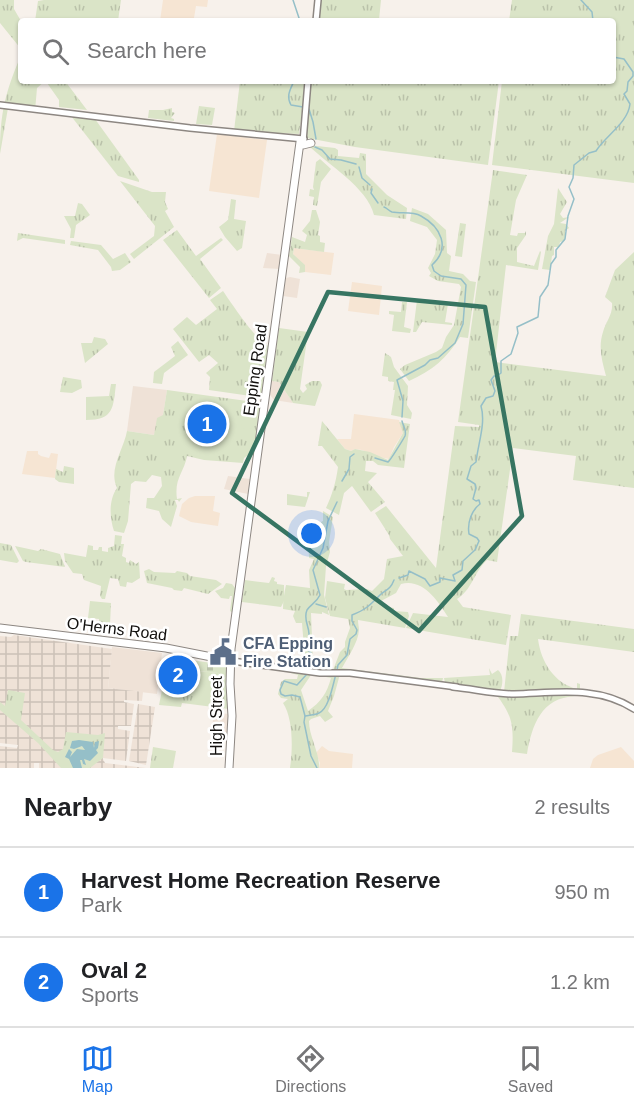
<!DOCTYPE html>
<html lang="en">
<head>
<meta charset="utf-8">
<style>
	:root { --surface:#fff; --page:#f2f2f2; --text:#202124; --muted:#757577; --line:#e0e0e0; --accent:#1a73e8 }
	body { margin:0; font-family:Helvetica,sans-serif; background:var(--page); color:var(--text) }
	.you { position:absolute; left:312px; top:534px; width:21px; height:21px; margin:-15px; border:4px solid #fff; border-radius:50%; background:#1a73e8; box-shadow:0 0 0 9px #1a73e833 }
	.badge { display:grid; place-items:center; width:39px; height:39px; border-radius:50%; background:var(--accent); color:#fff; font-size:20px; font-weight:700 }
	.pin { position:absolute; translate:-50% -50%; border:3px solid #fff; box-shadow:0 2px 6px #0006 }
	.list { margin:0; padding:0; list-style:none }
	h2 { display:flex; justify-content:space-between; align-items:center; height:78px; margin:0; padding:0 24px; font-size:26px }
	h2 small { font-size:20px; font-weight:400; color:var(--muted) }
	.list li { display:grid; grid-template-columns:39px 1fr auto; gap:18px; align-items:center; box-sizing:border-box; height:90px; padding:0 24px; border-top:2px solid var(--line) }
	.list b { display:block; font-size:22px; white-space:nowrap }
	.list p { margin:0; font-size:20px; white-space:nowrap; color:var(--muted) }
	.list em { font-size:20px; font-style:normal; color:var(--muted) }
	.icon { flex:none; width:33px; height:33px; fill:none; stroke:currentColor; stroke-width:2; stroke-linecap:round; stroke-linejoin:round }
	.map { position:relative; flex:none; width:634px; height:768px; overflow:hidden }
	.search { position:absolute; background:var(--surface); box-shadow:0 2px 4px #0004; left:18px; right:18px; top:18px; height:66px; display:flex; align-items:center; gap:15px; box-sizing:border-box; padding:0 21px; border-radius:6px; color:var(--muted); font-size:22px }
	.sheet { height:258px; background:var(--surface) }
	nav { display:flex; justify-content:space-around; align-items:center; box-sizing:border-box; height:84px; border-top:2px solid var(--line); background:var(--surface); font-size:16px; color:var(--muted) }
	nav a { display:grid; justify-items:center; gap:3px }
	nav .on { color:var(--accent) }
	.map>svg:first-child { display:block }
	.built { fill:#efe2d7 }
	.industrial { fill:url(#industrial-grid) }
	.education { fill:#f6e5d3 }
	.grass { fill:url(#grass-tufts) }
	.cemetery { fill:url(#cemetery-stones) }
	.pitch { fill:#dae4c7 }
	.water { fill:#95bfc8 }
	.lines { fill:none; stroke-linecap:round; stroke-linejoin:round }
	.stream { stroke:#95bfc8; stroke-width:1.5 }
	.secondary-casing { stroke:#8d8782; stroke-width:8 }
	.primary-casing { stroke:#8d8782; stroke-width:9 }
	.secondary { stroke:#fff; stroke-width:5 }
	.primary { stroke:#fff; stroke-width:7 }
	.marked { fill:none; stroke:#377562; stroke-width:4.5; stroke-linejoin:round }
	.labels { text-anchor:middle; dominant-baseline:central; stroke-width:5; stroke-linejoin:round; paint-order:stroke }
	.street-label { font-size:16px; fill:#110f0d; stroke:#fff }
	.service-label { font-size:16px; font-weight:bold; fill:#4e5e75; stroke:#fff; text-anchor:start }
</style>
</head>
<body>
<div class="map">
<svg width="634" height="768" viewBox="0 0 634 768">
	<defs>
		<pattern id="industrial-grid" width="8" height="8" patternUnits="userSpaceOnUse" patternTransform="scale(1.5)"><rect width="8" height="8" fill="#efe2d7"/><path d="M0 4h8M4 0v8" fill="none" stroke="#ccc1b7"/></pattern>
		<pattern id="grass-tufts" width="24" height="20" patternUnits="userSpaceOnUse" patternTransform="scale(1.5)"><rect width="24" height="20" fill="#dae4c7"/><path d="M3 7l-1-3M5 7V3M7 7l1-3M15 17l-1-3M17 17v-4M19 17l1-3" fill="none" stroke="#bac2aa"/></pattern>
		<pattern id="cemetery-stones" width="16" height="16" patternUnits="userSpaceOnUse" patternTransform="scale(1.5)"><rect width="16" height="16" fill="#dae4c7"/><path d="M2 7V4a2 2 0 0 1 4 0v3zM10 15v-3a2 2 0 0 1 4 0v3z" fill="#bac2aa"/></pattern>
	</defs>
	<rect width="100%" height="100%" fill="#f7f1eb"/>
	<!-- built -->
	<g class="built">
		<polygon points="267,253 282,255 280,269 263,268"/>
		<polygon points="290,277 300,279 297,298 283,296 286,278"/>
		<polygon points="272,381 279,382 293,403 274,400 270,395"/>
		<polygon points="133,386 167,390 163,415 154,435 127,431"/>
		<polygon points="228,476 250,479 248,494 224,489"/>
		<polygon points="112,647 162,653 157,694 108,688"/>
		<polygon points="214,712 228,714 227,738 211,736"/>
	</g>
	<!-- industrial -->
	<g class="industrial">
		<polygon points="14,635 112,649 108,688 143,692 142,701 124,700 124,702 134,704 131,726 118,726 118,729 130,731 126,761 103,758 103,759 105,763 146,768 39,768 39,763 34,763 34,768 0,768 0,746 17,748 18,745 0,743 0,636 11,637"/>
		<polygon points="138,704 155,707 146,765 129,761"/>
	</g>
	<!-- education -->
	<g class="education">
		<polygon points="163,0 208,0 207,7 196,6 194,18 160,21"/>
		<polygon points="217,134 267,140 259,198 209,191"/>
		<polygon points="294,248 334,253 331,275 305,272 305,267 293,254"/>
		<polygon points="352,282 382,286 379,315 348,311"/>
		<polygon points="354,414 399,420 403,433 394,447 389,459 379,457 362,450 355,449 351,451 345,449 337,439 351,439"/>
		<polygon points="27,451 38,451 38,454 41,456 49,458 51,453 58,454 55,478 22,474"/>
		<polygon points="195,496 215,496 213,511 220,513 218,526 191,522 179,516 182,504 189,498"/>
		<polygon points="322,746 329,751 353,754 352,768 319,768 320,763 316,753"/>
		<polygon points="621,747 634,761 634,768 590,768 593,759 598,755"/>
	</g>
	<!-- grass -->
	<g class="grass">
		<polygon points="0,0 14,0 14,9 21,21 21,49 0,23"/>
		<polygon points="44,0 121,0 118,21 87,21 86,18 79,21 35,21 38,1"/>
		<polygon points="320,0 381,0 379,20 384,21 317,21"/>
		<polygon points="512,0 634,0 634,183 492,165 502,81 613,81 613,21 509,21"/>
		<path d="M21,55V81H45L37,88L35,111L8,108L0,154C0,113 5,93 21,55Z"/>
		<polygon points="49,81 65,81 87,110 59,107 59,100 47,83"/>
		<polygon points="240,81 306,81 299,134 234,131"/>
		<polygon points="309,81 499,81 488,165 355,147 302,137"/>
		<polygon points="199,106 215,108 212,125 196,124"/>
		<polygon points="172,108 172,112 175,113 171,118 174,119 174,121 148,118 149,110 163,110"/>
		<polygon points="71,116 95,119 139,180 139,182 118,176"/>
		<path d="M308,145L335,148L338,150V156L359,158L360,153L366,154V174L387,195L407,208L406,219L374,215C367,187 328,165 308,145Z"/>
		<polygon points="320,159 331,169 321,182 317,206 313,205 314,197 309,196 310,189 314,190 313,187 316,162"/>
		<path d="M493,170L527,175L516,200L510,235L517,236L518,233H525L526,231V235L517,248V262L534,266L540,251L541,252L538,270L506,265L495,362L606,376C602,361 598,347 603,332C606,321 613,315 612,303L605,297L615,270L634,252V488L573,480L576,456L513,448L497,562L487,560C474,572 472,590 457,599L463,607L511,615L506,645L406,628L413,613L448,617C438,601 423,578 401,584L396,593L381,601V606L394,608V611L408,612L409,616L405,628L358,620C358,624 359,627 359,630C358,643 348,657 342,668L421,678H443L442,683L317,671V668L333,670L340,652L345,647V642L350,628L348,619L330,616L325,598L327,581L345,584L344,589L346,590L367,589L372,591L384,579L387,559L403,556L390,539L389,535L375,513L386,506L436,568L455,426L479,427V425L458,422Z"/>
		<polygon points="120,181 152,192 166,192 165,202 168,209 165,211 174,227 134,259 130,254 154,236 155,226"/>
		<polygon points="558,188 567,202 560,214 563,218 569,217 560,223 566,224 569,228 565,231 565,241 560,242 559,247 554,247 554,255 552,256 550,270 542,269 548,236 554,224"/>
		<polygon points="231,199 236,200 234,219 246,221 242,248 237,251 225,237 219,227 228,220"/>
		<polygon points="78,203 82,204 90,215 76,225 74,238 70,238 71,229 64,216 75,216"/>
		<path d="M412,208L428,214L446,230L447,253L451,256L449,271L463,274L470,281L476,282L468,338L460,337C447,358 432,371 409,381L400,369L405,365L436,352L442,348L446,337L454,325L461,287L459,284L438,281L429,276L431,273L428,268L435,254L437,240L427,227L410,221Z"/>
		<polygon points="312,210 316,210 320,222 318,235 320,236 320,242 325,243 324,252 294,248 293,254 305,265 305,272 299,273 300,267 289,256 292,237 305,242 307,235 302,231 310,221"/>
		<polygon points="460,223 466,224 462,257 455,256"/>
		<polygon points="177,230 196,256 221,238 223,240 200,259 221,288 209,298 163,240"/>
		<polygon points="18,233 65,240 65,244 23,238 17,241"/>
		<polygon points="71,241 101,245 113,259 125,253 131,262 120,270 112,271 111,267 98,250 70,245"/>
		<path d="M223,291C232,304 257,342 269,346L263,395L258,397L209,390L210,377L206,373L218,363L209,355L199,362L173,329L187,317L196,325L217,309L210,300Z"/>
		<polygon points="417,300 448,304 445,322 452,323 452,325 422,322 416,332 413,332"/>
		<polygon points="402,302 407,302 404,327 411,329 410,333 392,331 394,315 389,314 389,311 401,312"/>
		<polygon points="279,328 308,332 300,389 303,393 307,389 305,385 312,381 320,381 322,385 315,406 293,403 279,382 272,381"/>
		<polygon points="94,337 105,339 108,344 85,363 81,343 92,343"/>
		<polygon points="178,341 188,355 164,373 162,384 153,383 154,372 175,356 171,347"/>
		<polygon points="385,353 391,357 394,367 408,386 407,405 412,413 411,419 391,415 395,390 393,390 394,382 388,381 388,377 382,376"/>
		<polygon points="63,377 81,380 82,388 72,393 60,392"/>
		<path d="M111,384H116C113,408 114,420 86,420V397L109,396Z"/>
		<path d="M167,390L262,403L254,455H248L244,458L243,463L204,460L187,456C184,473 174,478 177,499L182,498L179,502L178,500H175L177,506L171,527L162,519L159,511L146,508L147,498H154L162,486L161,477L152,475L146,482L135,481L131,484L128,521L124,533L114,531C110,519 108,501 117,488C108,469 124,449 127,431L154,435L157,418L163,415Z"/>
		<path d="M322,421L345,449L351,451L355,449L370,452L388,460L403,433L399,422L410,424L404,468L378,465L373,461H366L365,471L377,473L368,482L385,502L371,512L352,486L344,493L339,515L326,508C332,495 336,482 338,467L322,446H318Z"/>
		<polygon points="64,466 74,468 74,484 59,482 55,479 56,469 63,472"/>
		<polygon points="307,492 310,492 305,507 287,505 287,494 307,497"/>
		<path d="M323,511L333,517L329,542L330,552L326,566L324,595L329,615L322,612V614L311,613L313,663L316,664L315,670H303C306,653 303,640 302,623H296L293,616L295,611L283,609C283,602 284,593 286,585L310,588L309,570L314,559L309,558L308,533L319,534L322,527L320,526L321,522L323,521Z"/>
		<polygon points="115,535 122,536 121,544 124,544 122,556 126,558 126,562 129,563 130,560 136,564 139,562 140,578 132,583 127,582 126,587 120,586 118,579 110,578 105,599 102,599 100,596 101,586 84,580 82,574 73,573 65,561 64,553 86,557 88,545 93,546 93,550 98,550 99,547 102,547 102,551 108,552 108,548 114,546"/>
		<polygon points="0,543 11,545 19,561 17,563 0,560"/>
		<polygon points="15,546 38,551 41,549 60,554 65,567 26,562 23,561"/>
		<polygon points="149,569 154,572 175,573 177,571 187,573 190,576 216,580 222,584 208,594 184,588 182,591 174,590 172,588 147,583 144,571"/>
		<polygon points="272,577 275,578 274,581 277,582 277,584 284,585 284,601 281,607 242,602 245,580 269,583"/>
		<polygon points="226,583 232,584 235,588 235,598 233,613 230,611 232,596 230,596 229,599 221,598 215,591 223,588"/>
		<polygon points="90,601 111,603 110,625 99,624 99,619 88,618"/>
		<path d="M521,614L634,629V652L538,639C541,662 554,683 577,689V683L580,684V690L504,692L510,636H518Z"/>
		<polygon points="169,655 188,658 191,660 190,673 198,671 218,673 221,677 227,678 229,709 182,703 181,707 159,705"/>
		<path d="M489,668L492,674L498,670C504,675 503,685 500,691L445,683L444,678L490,675Z"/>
		<path d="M280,670L314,675H311L301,690L308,711C321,702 327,693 331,678L321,676L340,674L334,696L328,711L333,717L325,722L320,716L311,719L309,721C309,737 320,753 319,768H290C293,748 293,718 283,703L288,699L281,698L278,694L281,682L285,679H297L298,675Z"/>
		<polygon points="8,690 25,693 21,720 53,750 58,752 63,749 66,732 98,735 105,733 103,758 90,768 61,768 38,743 0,710 0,702 5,706"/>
		<path d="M495,693L575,696C541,698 532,725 527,754L512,752C514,724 512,715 495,693Z"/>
		<polygon points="153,747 176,751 173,768 150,768"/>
	</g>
	<!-- cemetery -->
	<polygon class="cemetery" points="191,660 226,665 227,678 221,677 218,673 198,671 196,674 190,673"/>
	<!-- pitch -->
	<g class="pitch">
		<polygon points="244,409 256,411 253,429 241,428"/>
		<polygon points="208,422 218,433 205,446 195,435 199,430 198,428 200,425 203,427"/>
		<path d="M175,662L184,663L188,671L186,682L178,689L171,687C164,679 166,668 175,662Z"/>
		<circle cx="206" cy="689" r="12"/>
	</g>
	<!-- water -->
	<polygon class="water" points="79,740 93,742 94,748 95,742 99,741 98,748 96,750 98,753 90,761 84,759 86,765 83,764 82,760 80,760 82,768 73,768 69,759 65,757 69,749 72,752 70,757 77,749 85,750 82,746 74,749 70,748 72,741"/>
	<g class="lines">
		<!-- stream -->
		<g class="stream">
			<polyline points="293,0 300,21"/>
			<polyline points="581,0 592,12 593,21"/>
			<path d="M294,81C290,90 286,96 291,105L303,107"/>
			<polyline points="309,109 313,122 316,139"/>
			<polyline points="315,147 322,150 330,159 341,160 356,164"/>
			<polyline points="359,167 362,178 370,185"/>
			<polyline points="372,189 371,193 378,203"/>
			<path d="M384,207C387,208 389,211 392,212C401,214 412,211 421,216C441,227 451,248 432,265L434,271L441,276L461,279L466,285L463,324L455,343L438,358L430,360L425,365L397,380L403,401L402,417"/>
			<path d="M375,458L388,462C390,461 404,438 405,436C407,430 403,426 402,421"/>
			<polyline points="342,481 349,469 350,457 354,454"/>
			<path d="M399,578L408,575L409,571L425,579L430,586L440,582V578L455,581L453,575L462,570L463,561L475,550L479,541L477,538L469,534C467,522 472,510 480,504L479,500L476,501L473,499L476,488L475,484L467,479L471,466L476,462C478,444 486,423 481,406L486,398L493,396L495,391L491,380L494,376H497L501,373V361L511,354L518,333L517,327L538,317L540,297L548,285L551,264L556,257V250L565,239L568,216L574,199L569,187L573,178L574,165L589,153L596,151C605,136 628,123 630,104L624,94L627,91L628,82L633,76V72L624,59L613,57"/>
			<polyline points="316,604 326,607"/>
			<path d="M308,670L311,653L307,649C308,645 310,639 309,634C309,626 303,619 307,610C311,604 316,603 320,595L313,570L323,548L328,521L337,502"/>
			<path d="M337,670L338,665L347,655L350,639L356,634L357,630L352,621V615C367,609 370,605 381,594C388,589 391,588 394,580"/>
			<polyline points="305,716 300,697 292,695 285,696 281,694 280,690 284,681 297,685 307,674"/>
			<path d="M317,768L311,756L304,722L305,716C310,715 315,715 319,713C329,709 333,684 336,674"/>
		</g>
		<defs>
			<g id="secondary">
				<polyline points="316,21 318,0"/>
				<polyline points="0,105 190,128 304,139"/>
				<polyline points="303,142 308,81"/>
				<polyline points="232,661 320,673 350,673 457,687"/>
				<path d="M453,687C474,689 494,694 514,694C555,693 598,685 634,709"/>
			</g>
			<g id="primary">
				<polyline points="303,145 311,143"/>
				<polyline points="0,628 166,648 232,661"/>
				<polyline points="229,768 232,716 230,684 231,649 300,142"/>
			</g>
		</defs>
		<!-- secondary casing -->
		<use href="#secondary" class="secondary-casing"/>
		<!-- primary casing -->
		<use href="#primary" class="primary-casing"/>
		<!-- secondary -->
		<use href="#secondary" class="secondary"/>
		<!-- primary -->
		<use href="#primary" class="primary"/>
	</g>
	<!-- marked area -->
	<path class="marked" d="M328,292L485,307L522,516L419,631L232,493Z"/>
	<!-- icons -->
	<defs>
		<symbol id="civic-bare" viewBox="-9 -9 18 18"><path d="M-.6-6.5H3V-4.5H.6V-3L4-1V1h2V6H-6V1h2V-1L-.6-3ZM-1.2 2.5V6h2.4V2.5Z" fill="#5c6f8a" stroke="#fff" stroke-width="2.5" paint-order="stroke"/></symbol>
	</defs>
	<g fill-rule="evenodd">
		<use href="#civic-bare" x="204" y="633" width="38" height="38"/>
	</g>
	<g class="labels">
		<!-- street labels -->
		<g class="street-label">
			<text transform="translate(255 370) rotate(-82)">Epping Road</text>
			<text transform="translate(117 629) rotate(7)">O'Herns Road</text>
			<text transform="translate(216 716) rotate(-90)">High Street</text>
		</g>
		<!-- service labels -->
		<g class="service-label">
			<text x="243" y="643">CFA Epping<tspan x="243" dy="18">Fire Station</tspan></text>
		</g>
	</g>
</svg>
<div class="you"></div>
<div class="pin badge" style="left:207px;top:424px">1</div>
<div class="pin badge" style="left:178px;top:675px">2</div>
<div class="search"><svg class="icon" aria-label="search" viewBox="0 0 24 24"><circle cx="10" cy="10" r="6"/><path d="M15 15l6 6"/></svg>Search here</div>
</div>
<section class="sheet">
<h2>Nearby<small>2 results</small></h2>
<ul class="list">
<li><span class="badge">1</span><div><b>Harvest Home Recreation Reserve</b><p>Park</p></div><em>950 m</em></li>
<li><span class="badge">2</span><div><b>Oval 2</b><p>Sports</p></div><em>1.2 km</em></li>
</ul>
</section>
<nav>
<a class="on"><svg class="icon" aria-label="map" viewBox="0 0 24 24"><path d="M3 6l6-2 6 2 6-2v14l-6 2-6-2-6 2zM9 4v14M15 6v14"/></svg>Map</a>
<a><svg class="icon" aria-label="directions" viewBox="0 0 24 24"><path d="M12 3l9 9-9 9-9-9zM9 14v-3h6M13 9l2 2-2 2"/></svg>Directions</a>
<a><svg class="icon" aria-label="saved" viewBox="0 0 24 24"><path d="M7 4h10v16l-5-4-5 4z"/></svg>Saved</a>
</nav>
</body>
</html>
